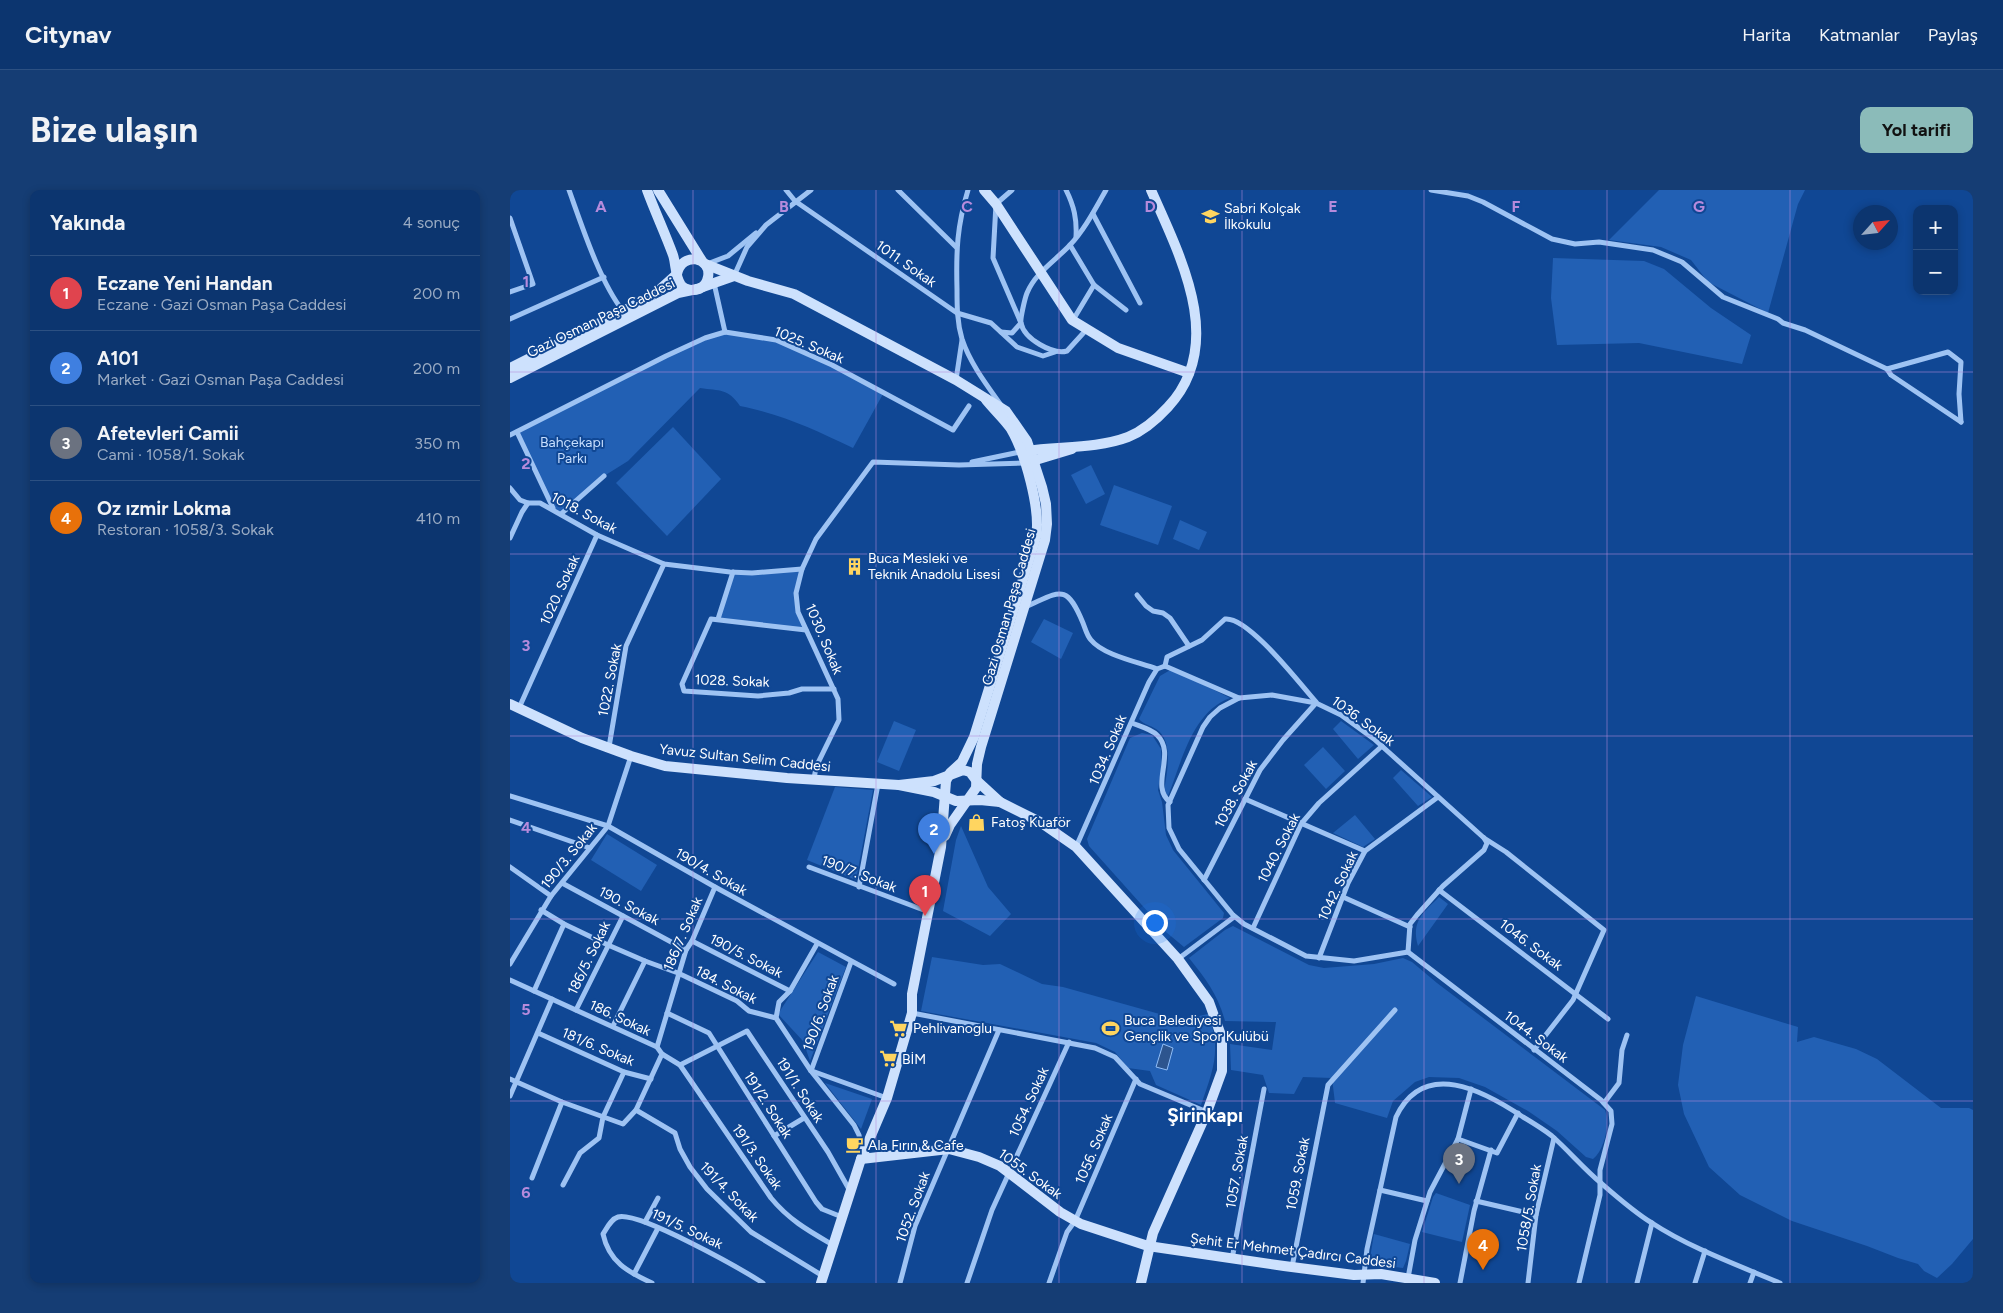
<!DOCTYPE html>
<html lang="tr">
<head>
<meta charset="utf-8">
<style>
	:root { --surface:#0c356f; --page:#153d74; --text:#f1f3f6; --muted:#9aabc3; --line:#2c5082; --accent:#8bbbb9 }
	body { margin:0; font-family:Figtree,sans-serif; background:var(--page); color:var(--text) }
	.controls { position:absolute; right:15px; top:15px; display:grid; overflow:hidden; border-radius:10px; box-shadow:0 2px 8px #0003 }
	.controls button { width:45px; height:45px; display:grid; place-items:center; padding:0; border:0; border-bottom:1px solid var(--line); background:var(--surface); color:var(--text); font:25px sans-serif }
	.compass { position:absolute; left:1343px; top:15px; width:45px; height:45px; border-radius:50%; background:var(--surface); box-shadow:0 2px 8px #0003; rotate:63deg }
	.you { position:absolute; left:644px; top:732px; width:18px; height:18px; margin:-12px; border:4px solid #fff; border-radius:50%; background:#1a73e8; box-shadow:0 0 0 8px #1a73e833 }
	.badge { display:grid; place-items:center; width:32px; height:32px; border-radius:50%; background:var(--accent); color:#fff; font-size:16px; font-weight:700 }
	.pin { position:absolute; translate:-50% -41px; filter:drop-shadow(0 1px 2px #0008) }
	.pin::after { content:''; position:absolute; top:26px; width:18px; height:15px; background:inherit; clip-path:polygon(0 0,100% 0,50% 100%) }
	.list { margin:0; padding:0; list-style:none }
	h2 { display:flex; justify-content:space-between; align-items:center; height:65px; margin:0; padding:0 20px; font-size:21px }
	h2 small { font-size:16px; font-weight:400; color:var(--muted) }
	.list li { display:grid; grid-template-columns:32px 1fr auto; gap:15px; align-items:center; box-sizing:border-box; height:75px; padding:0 20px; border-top:1px solid var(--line) }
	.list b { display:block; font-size:19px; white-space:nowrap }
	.list p { margin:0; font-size:16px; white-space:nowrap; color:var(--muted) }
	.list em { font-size:16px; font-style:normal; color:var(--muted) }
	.map { position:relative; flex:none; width:1463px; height:1093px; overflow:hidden; border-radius:10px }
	header { display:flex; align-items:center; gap:30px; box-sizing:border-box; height:70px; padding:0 25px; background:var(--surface); border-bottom:1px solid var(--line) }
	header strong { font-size:24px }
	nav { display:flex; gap:28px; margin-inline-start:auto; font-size:18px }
	.intro { display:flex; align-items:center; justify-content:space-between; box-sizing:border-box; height:120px; padding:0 30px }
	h1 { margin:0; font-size:35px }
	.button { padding:12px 22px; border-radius:10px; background:var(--accent); color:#111; font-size:18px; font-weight:700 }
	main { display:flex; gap:30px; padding:0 30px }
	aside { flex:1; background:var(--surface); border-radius:10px; box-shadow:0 2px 8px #0003 }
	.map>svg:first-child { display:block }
	.green { fill:#2260b4 }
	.water { fill:#2d558e; stroke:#8fbdf7 }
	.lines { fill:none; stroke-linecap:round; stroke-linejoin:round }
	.street { stroke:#9ec3f3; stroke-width:5 }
	.secondary { stroke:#cde1fd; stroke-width:10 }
	.grid { fill:none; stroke:#b68bdc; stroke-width:1; stroke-opacity:0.55 }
	.labels { text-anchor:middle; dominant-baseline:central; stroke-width:4; stroke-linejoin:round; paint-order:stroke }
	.poi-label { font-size:14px; fill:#fff; stroke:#104794; text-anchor:start }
	.street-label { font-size:14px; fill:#fff; stroke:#104794 }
	.park-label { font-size:14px; fill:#c6defe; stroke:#104794 }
	.district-label { font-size:19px; font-weight:bold; fill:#fff; stroke:#104794 }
	.grid-label { font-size:16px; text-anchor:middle; font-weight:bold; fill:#b68bdc; stroke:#104794; stroke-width:4; stroke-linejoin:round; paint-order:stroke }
</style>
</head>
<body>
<header>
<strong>Citynav</strong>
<nav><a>Harita</a><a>Katmanlar</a><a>Paylaş</a></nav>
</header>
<div class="intro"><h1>Bize ulaşın</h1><a class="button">Yol tarifi</a></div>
<main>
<aside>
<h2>Yakında<small>4 sonuç</small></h2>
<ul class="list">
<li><span class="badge" style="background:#e0444e">1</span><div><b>Eczane Yeni Handan</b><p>Eczane · Gazi Osman Paşa Caddesi</p></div><em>200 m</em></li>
<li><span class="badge" style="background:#3f7fe0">2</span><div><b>A101</b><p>Market · Gazi Osman Paşa Caddesi</p></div><em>200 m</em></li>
<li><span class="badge" style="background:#6b7280">3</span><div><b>Afetevleri Camii</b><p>Cami · 1058/1. Sokak</p></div><em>350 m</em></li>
<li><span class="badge" style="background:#e8710a">4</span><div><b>Oz ızmir Lokma</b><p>Restoran · 1058/3. Sokak</p></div><em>410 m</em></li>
</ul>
</aside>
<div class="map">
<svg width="1463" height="1093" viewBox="0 0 1463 1093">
	<rect width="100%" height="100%" fill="#104794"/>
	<!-- green -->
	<g class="green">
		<polygon points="1149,0 1295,0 1288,14 1258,123 1198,92 1181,70 1151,57 1099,50"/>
		<polygon points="1043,68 1134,71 1154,79 1201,118 1241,145 1232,174 1129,153 1047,155 1041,108"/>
		<path d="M215,142L266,150L290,160L373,204L343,258C303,239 274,225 230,216C218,198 210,201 190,198L118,271L94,286L51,324L43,319L7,242L156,166Z"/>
		<polygon points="163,237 211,289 157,346 106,293"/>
		<polygon points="581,275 595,304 576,314 561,285"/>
		<polygon points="604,295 662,316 648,355 590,335"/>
		<polygon points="670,330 697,342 689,360 663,349"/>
		<polygon points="292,379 287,411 296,440 208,429 223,382"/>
		<polygon points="534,429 563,443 551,469 521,452"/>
		<path d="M662,479L720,508C682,522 672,571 658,606L654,601C657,583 664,550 646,539C640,535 634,535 629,529L650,486Z"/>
		<polygon points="384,531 406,540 389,581 367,572"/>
		<polygon points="831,531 864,555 848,569 823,539"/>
		<polygon points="632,543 642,545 651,559 652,574 648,600 652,612 656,645 663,660 714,723 713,728 674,757 656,742 579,656 577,649 620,548"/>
		<polygon points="813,557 835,581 816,599 794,575"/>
		<polygon points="891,580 922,607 908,616 883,588"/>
		<polygon points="325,597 363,600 346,690 297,670"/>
		<polygon points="845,625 865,649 853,657 823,643"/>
		<polygon points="451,636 478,697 501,724 480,746 433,721 446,650"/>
		<polygon points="97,644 147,675 131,701 81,670"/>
		<path d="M929,707L938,714L908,756C901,731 913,723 929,707Z"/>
		<path d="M723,736L799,775L814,778L864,774L893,768L902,772L927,793L1095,920C1100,934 1095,959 1083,969L1076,967L1047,941L1018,921L975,897L949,888L919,887L905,892L883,911L877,928L825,913L822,888L793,887L784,904L759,903L753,885L721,880L720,854L762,860L766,832L715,831C708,805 696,789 679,768L715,740Z"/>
		<polygon points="308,762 336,777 300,871 293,851 268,824"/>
		<path d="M422,767L473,775L490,774L532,794L553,797L671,830L698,824C712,860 703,880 691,915L646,895L640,881L618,878L605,862L586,853L411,821Z"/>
		<polygon points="1186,806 1288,837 1287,852 1304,847 1346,859 1367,869 1431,918 1459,918 1463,920 1463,1049 1442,1074 1427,1088 1414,1081 1408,1074 1388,1068 1357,1056 1282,1031 1230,1005 1199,977 1174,924 1168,895 1173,855"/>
		<polygon points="315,893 362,909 351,939"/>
		<polygon points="926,1003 960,1015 952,1052 912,1042 923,1007"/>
		<polygon points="864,1044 900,1054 896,1071 893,1078 859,1074"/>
	</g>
	<!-- water -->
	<polygon class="water" points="653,854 663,858 657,880 646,877"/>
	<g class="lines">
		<!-- street -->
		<g class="street">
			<path d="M59,0C72,36 90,92 113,121"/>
			<polyline points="276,0 285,11 447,123 481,133 507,157 533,166 545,162"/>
			<polyline points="388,0 446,57"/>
			<path d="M458,0C447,36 446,61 447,99C447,116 447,132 452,149C460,173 476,194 491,215"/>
			<path d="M556,0C564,16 567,29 566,47"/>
			<polyline points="921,0 958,6 973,12 1042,49 1065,54 1089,52 1143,60 1172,72 1213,107 1268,129 1273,133 1295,140 1377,179 1381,185 1451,232"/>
			<polyline points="583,24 630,113"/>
			<polyline points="0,28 23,94 0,102"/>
			<polyline points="560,55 584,95 616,120"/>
			<polyline points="197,74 218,66 246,43"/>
			<polyline points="224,86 237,57 256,35 301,0"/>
			<polyline points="204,93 215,142"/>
			<polyline points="0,129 94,87"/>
			<polyline points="563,130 584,95"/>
			<path d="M577,139L557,161C543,165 514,149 511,133C510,129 515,108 517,103C525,83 546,70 560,55C575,39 585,19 596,0"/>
			<polyline points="491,142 502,143 511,133 483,68 486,14 502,0"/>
			<polyline points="1377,179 1438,162 1451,172 1449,204 1451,232"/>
			<polyline points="446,190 452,150"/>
			<polyline points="7,242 43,318"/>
			<polyline points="0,245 156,166 195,148 215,142 266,150 322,175 443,240 459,216"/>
			<polyline points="462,272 510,262"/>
			<polyline points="0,298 10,310 18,313"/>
			<polyline points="51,324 94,286"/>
			<polyline points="0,348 12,322 18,313 30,313 87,345 154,374 220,382 242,383 292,379"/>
			<polyline points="627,405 636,416 643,421 653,423 660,428 679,456"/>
			<path d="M515,417C550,402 556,392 573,433C575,438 577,446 581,450C593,465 628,472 647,479"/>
			<polyline points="208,429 223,382"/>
			<polyline points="296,440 201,429 172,494 174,501 248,506 279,503 292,499 324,499"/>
			<path d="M655,476L657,467L692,450L715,429C738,426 790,494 806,512"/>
			<polyline points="655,476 729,508"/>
			<polyline points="9,518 87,345"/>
			<path d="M622,533C629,536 641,539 647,545C667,564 639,596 660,612"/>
			<polyline points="99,557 116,456 154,374"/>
			<polyline points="304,589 306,577 329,530 328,509 288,422 286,403 292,379 306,349 363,272 449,275 514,273"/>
			<polyline points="0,606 98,636 205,697 384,794"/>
			<polyline points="735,609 855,661"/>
			<polyline points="0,630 80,658"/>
			<polyline points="566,657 639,492 647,479 655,476"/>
			<polyline points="0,677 41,706"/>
			<polyline points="299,677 419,722"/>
			<polyline points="694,690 750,580 773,550 806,513"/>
			<polyline points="52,693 176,760"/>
			<polyline points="349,697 368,594"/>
			<polyline points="929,700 1098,829"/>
			<polyline points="833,707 900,737"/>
			<polyline points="31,720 54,734 98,755 135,771 168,783 227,811 239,821 266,828 301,881 344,935 349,945 352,961"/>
			<polyline points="743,738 791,634 809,613 872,556"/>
			<polyline points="182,751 280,801"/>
			<polyline points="898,762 844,771 796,766 734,734 723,725 669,659 659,638 658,615 693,537 700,527 710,518 729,508 762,505 806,513 831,525 864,549 974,648 996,662 1094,740 1063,810 1024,860"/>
			<polyline points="898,762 1091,910 1101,921 1102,934 1090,980 1090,1005 1069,1093"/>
			<polyline points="898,762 900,734 907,725 933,696 974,660 977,653 974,648"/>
			<polyline points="809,768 838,693 855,661 928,607"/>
			<polyline points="668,769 724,727"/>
			<polyline points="0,774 41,706 98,636 121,566"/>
			<path d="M0,790L147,857L152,864L170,875L261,1008C279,1030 299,1041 323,1055"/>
			<polyline points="24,801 54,734"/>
			<polyline points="66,820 113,726"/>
			<polyline points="157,823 199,843 306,1012 312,1019 332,1027"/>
			<polyline points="402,823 585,858 605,867 630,894 697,922"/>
			<polyline points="266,828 269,812 280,801 307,754"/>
			<polyline points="103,836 135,771"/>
			<polyline points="28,843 114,882 141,889"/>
			<polyline points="147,857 176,760 182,751 205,697"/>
			<polyline points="170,875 237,841 318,962 340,1001"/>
			<polyline points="301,881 341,772"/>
			<polyline points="302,881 377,908"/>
			<polyline points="0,889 52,912 113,934 126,920 152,864"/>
			<polyline points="961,899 948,949 987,963 1008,923"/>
			<polyline points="0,906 42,809"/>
			<polyline points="1094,913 1109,893 1112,860 1117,845"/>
			<polyline points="126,920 165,943 170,959 180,977 197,999 241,1042 313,1086"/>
			<polyline points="264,946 294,928"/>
			<polyline points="22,988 52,912"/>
			<polyline points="53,995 70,963 89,948 93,927 114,882"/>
			<polyline points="870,1000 917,1011"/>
			<polyline points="966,1011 1026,1025"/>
			<polyline points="135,1032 148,1008"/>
			<polyline points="722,1069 754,899"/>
			<polyline points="782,1077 818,895 885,820"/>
			<polyline points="124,1084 148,1038"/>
			<polyline points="898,1088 905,1050 920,1002 948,949"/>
			<path d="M142,1093C118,1082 99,1072 93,1044C97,1038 101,1029 108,1027C129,1021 231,1079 253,1093"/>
			<polyline points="390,1093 405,1036 489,840"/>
			<polyline points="457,1093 482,1020 559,852"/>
			<polyline points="539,1093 557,1042 565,1031 626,889"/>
			<path d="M853,1093L857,1059L886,927C914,868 974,901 1013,927C1023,933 1033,939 1042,946C1059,961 1074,979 1091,993C1107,1007 1124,1022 1142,1033C1178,1057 1230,1076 1270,1093"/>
			<polyline points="950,1093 964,1021 981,960"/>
			<polyline points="1018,1093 1026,1025 1044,948"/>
			<polyline points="1127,1093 1142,1033"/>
			<polyline points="1185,1093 1195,1061"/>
			<polyline points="1240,1093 1244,1082"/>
		</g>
		<!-- secondary -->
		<g class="secondary">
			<path d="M137,0C145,22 155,43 163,65C166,74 165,87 171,95C175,100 183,101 189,99C194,97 197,92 198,87C202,67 172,61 167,84"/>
			<polyline points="148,0 192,71"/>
			<polyline points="474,0 486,14 562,130 608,158 679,183"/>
			<polyline points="195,74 238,91 284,104 446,190 496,221 517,251 532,297 536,314 537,334 535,350 471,557 467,574 466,598 440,635 435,646"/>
			<polyline points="0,178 131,112 147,102 167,84"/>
			<polyline points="0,188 168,103 187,99 224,86"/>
			<path d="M516,261C550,256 586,259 618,247C633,241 647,229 658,217C717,154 670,66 641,0"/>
			<polyline points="519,272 562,259"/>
			<polyline points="0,514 72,548 121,566 155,576 277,588 389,595 424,602 446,611 470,610 490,612"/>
			<polyline points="389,595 424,591 453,580 460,582 466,590 490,612 530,632 566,657 668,769 699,812 712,848 712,881 697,922 643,1043 631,1093"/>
			<polyline points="351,969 439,959 469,967 490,976 550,1022 571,1034 638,1056 774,1076 844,1085 871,1084 925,1093"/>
			<path d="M311,1093L351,969L377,908L402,823V804L431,657L436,591L440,583L452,572L464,547L526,347C531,320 515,263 501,239C494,229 484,220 476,210"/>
		</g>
	</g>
	<!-- grid -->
	<path class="grid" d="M183,0V1093M366,0V1093M549,0V1093M732,0V1093M914,0V1093M1097,0V1093M1280,0V1093M0,182H1463M0,364H1463M0,546H1463M0,729H1463M0,911H1463"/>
	<!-- icons -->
	<defs>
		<symbol id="school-bare" viewBox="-9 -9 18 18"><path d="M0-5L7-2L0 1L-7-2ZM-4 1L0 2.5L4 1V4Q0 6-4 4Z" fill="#ffd560" stroke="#104794" stroke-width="2.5" paint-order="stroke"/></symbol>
		<symbol id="building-bare" viewBox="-9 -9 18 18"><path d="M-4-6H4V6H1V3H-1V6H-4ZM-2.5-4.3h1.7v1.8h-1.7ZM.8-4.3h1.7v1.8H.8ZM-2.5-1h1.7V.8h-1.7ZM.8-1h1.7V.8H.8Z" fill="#ffd560" stroke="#104794" stroke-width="2.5" paint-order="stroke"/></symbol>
		<symbol id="shop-bare" viewBox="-9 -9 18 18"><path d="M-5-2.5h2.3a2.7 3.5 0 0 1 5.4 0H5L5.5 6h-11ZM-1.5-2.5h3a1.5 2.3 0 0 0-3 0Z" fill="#ffd560" stroke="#104794" stroke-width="2.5" paint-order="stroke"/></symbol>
		<symbol id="supermarket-bare" viewBox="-9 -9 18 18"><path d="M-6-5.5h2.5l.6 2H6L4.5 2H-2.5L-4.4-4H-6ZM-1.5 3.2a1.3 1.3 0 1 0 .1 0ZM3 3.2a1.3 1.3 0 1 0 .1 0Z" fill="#ffd560" stroke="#104794" stroke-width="2.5" paint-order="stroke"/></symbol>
		<symbol id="stadium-bare" viewBox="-9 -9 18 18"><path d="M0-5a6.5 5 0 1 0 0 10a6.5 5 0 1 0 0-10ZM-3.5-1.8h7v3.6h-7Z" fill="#ffd560" stroke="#104794" stroke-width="2.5" paint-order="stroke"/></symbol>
		<symbol id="cafe-bare" viewBox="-9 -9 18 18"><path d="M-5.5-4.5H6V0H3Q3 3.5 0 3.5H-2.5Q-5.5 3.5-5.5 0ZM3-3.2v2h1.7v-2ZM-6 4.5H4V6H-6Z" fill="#ffd560" stroke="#104794" stroke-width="2.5" paint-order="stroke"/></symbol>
	</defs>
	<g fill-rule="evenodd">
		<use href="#school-bare" x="688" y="14" width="25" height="25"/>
		<use href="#building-bare" x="332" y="364" width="25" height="25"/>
		<use href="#shop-bare" x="454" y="620" width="25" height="25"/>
		<use href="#supermarket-bare" x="376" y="826" width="25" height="25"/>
		<use href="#stadium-bare" x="588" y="826" width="25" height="25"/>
		<use href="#supermarket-bare" x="366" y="856" width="25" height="25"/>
		<use href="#cafe-bare" x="332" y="942" width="25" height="25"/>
	</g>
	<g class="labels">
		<!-- poi labels -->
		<g class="poi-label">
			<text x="714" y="18">Sabri Kolçak<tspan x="714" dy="16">İlkokulu</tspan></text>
			<text x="358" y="368">Buca Mesleki ve<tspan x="358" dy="16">Teknik Anadolu Lisesi</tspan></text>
			<text x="481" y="632">Fatoş Kuaför</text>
			<text x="614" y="830">Buca Belediyesi<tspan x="614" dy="16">Gençlik ve Spor Kulübü</tspan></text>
			<text x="403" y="838">Pehlivanoglu</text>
			<text x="392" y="869">BİM</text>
			<text x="358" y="955">Ala Fırın &amp; Cafe</text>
		</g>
		<!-- street labels -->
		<g class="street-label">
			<text transform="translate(396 74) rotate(35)">1011. Sokak</text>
			<text transform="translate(91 128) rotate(-26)">Gazi Osman Paşa Caddesi</text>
			<text transform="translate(299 155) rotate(23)">1025. Sokak</text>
			<text transform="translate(74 323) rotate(28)">1018. Sokak</text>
			<text transform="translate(50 400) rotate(-65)">1020. Sokak</text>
			<text transform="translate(499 417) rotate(-74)">Gazi Osman Paşa Caddesi</text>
			<text transform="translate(314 449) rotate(67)">1030. Sokak</text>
			<text transform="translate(100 490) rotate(-79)">1022. Sokak</text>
			<text transform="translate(222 491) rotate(2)">1028. Sokak</text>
			<text transform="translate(853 531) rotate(36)">1036. Sokak</text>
			<text transform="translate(598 560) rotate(-67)">1034. Sokak</text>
			<text transform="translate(235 568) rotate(6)">Yavuz Sultan Selim Caddesi</text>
			<text transform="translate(726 604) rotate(-62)">1038. Sokak</text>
			<text transform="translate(769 658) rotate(-63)">1040. Sokak</text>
			<text transform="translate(59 666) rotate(-51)">190/3. Sokak</text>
			<text transform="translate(201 682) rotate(30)">190/4. Sokak</text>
			<text transform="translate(349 684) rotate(21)">190/7. Sokak</text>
			<text transform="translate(828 696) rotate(-65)">1042. Sokak</text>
			<text transform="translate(119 716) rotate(28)">190. Sokak</text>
			<text transform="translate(173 744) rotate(-67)">186/7. Sokak</text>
			<text transform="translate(1021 755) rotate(37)">1046. Sokak</text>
			<text transform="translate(236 766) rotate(27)">190/5. Sokak</text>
			<text transform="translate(79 768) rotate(-64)">186/5. Sokak</text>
			<text transform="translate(216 795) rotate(27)">184. Sokak</text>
			<text transform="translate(311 823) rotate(-70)">190/6. Sokak</text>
			<text transform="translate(110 828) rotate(25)">186. Sokak</text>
			<text transform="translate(1026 847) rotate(37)">1044. Sokak</text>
			<text transform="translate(88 857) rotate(23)">181/6. Sokak</text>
			<text transform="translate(290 900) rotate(57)">191/1. Sokak</text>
			<text transform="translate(519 912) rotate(-65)">1054. Sokak</text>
			<text transform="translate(258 915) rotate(57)">191/2. Sokak</text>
			<text transform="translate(584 959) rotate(-67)">1056. Sokak</text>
			<text transform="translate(247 967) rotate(55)">191/3. Sokak</text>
			<text transform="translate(727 982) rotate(-80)">1057. Sokak</text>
			<text transform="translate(520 984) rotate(36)">1055. Sokak</text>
			<text transform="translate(788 984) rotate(-79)">1059. Sokak</text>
			<text transform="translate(219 1002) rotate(46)">191/4. Sokak</text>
			<text transform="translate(403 1017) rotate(-70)">1052. Sokak</text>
			<text transform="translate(1019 1018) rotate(-80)">1058/5. Sokak</text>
			<text transform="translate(177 1039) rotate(25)">191/5. Sokak</text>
			<text transform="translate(783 1061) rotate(7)">Şehit Er Mehmet Çadırcı Caddesi</text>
		</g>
		<!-- park labels -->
		<g class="park-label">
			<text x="62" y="252">Bahçekapı<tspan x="62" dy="16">Parkı</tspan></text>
		</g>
		<!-- district labels -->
		<g class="district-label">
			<text x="695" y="925">Şirinkapı</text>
		</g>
	</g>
	<g class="grid-label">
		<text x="91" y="22">A</text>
		<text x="274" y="22">B</text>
		<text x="457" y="22">C</text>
		<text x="640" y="22">D</text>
		<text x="823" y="22">E</text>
		<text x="1006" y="22">F</text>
		<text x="1189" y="22">G</text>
		<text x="16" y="97">1</text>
		<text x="16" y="279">2</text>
		<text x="16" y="461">3</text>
		<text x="16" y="643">4</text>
		<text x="16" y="825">5</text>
		<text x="16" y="1008">6</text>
	</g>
</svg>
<div class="controls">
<button>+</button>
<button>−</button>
</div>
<svg class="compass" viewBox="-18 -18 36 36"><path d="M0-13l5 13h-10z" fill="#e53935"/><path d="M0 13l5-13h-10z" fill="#9aabc3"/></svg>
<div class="you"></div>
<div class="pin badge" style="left:415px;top:726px;background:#e0444e">1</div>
<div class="pin badge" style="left:424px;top:664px;background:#3f7fe0">2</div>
<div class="pin badge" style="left:949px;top:994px;background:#6b7280">3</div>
<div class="pin badge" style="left:973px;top:1080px;background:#e8710a">4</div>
</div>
</main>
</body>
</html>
